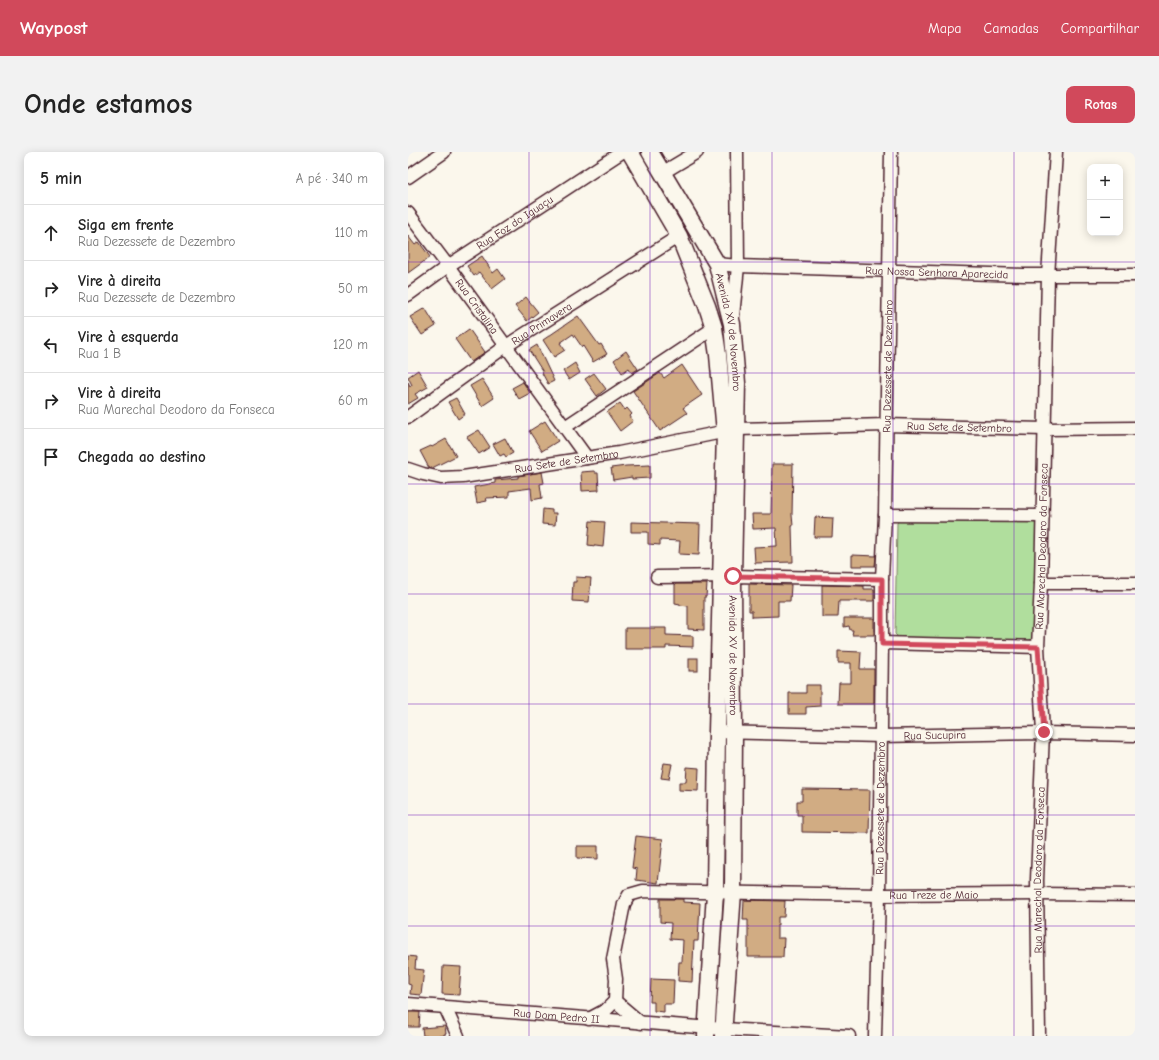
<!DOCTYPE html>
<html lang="pt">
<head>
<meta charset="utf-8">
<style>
	:root { --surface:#fff; --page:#f2f2f2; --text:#222; --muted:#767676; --line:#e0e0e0; --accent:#d1495b }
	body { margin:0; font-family:"Comic Neue",sans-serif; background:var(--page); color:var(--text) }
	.controls { position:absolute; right:12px; top:12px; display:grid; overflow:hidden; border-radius:8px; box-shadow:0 2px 10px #0003 }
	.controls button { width:36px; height:36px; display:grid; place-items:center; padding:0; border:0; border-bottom:1px solid var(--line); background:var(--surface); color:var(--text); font:20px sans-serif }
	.stop { position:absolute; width:12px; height:12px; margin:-9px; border:3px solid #d1495b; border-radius:50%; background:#fff }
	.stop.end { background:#d1495b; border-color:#fff; box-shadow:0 1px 4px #0008 }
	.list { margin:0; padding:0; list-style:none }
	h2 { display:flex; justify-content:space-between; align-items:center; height:52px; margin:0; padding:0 16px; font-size:17px }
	h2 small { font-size:13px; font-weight:400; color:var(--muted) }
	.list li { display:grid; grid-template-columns:26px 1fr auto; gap:12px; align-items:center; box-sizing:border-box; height:56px; padding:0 16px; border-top:1px solid var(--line) }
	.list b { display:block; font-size:15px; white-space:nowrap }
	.list p { margin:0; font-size:13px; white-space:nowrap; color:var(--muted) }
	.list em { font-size:13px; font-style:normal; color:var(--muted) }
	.icon { flex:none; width:22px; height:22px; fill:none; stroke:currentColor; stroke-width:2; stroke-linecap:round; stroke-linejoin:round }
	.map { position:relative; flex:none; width:727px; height:884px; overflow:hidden; border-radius:8px }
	header { display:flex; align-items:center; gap:24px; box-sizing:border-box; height:56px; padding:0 20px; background:var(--accent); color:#fff }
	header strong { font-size:19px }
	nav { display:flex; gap:22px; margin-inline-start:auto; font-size:14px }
	.intro { display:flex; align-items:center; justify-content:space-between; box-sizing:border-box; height:96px; padding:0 24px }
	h1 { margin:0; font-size:28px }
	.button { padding:10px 18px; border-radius:8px; background:var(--accent); color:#fff; font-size:14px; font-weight:700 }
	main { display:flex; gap:24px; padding:0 24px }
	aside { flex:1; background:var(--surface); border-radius:8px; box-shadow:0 2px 10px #0003 }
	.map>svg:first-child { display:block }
	.green { fill:#b0de9d; stroke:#7d7e64 }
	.building { fill:#d1ac83; stroke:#4a1f2b }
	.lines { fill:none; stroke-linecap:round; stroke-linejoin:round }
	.minor-casing { stroke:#4a1f2b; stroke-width:15 }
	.major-casing { stroke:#4a1f2b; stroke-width:19 }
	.minor { stroke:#fbf7ec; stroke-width:12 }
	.major { stroke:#fbf7ec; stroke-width:16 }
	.route { stroke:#d1495b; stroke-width:5 }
	.grid { fill:none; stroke:#7b2cbf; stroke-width:1; stroke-opacity:0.55 }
	.labels { text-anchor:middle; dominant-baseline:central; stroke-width:3.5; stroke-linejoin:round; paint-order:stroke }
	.street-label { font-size:11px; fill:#4a1f2b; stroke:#fbf7ec }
</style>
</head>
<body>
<header>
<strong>Waypost</strong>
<nav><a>Mapa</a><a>Camadas</a><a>Compartilhar</a></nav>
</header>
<div class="intro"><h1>Onde estamos</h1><a class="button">Rotas</a></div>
<main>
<aside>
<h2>5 min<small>A pé · 340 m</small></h2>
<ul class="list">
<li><svg class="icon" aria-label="ahead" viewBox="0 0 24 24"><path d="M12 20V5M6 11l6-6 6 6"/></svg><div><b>Siga em frente</b><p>Rua Dezessete de Dezembro</p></div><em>110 m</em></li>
<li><svg class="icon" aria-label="right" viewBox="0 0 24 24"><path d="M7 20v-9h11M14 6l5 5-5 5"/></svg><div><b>Vire à direita</b><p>Rua Dezessete de Dezembro</p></div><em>50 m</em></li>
<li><svg class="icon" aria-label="left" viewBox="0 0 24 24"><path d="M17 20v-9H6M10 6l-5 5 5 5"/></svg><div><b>Vire à esquerda</b><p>Rua 1 B</p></div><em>120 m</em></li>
<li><svg class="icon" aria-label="right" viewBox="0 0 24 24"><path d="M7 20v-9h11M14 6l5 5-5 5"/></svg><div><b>Vire à direita</b><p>Rua Marechal Deodoro da Fonseca</p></div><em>60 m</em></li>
<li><svg class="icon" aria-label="arrive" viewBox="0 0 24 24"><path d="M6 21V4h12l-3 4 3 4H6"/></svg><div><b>Chegada ao destino</b></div></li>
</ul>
</aside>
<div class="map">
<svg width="727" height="884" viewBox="0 0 727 884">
	<rect width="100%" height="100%" fill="#fbf7ec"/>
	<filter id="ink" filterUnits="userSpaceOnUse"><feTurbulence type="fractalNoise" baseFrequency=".025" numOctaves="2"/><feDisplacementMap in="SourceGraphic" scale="8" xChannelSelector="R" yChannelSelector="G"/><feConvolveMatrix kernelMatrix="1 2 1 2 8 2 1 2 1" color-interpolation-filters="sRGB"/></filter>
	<g filter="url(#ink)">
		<!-- green -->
		<polygon class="green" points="493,366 627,370 630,375 625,485 622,488 490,485 487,482 489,371"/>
		<!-- building -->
		<g class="building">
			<polygon points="0,84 7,93 11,90 22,105 0,121"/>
			<polygon points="74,104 85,121 90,117 97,127 84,137 71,120 66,124 59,114"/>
			<polygon points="118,145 130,160 119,169 107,154"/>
			<polygon points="17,156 28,174 14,183 2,165"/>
			<polygon points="170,164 191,193 193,192 199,202 185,210 175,194 174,195 165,182 152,191 157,198 146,205 135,188"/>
			<polygon points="61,177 77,200 63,210 47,187"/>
			<polygon points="129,193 146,229 140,232 134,221 135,220 121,198"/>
			<polygon points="218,199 230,217 224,221 221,216 214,221 206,208"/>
			<polygon points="167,211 172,221 161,228 155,219"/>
			<polygon points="274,213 294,243 275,256 279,261 252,279 225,239 252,221 256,226"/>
			<polygon points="10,218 20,235 7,242 10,246 0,252 0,230 2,234 4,233 0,225"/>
			<polygon points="186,221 198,237 189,244 177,227"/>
			<polygon points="74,227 86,246 74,254 62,234"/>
			<polygon points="115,230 122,241 111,247 104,236"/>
			<polygon points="48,246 57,262 50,267 40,250"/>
			<polygon points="212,251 217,258 219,256 224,262 222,264 225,269 212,279 199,260"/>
			<polygon points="137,269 150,289 134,299 121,279"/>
			<polygon points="71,278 82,295 71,302 59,285"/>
			<polygon points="97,286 105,301 98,305 96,302 92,304 85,292"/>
			<polygon points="38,287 48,304 24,316 21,316 12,299 23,294 24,295"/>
			<polygon points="364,312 385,312 384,363 385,374 384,374 385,410 347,411 346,395 369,394 368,376 345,377 344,362 363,362"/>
			<polygon points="242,313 242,326 224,327 224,325 205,328 203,316 218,314"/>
			<polygon points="186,319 187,321 190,321 191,338 174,339 173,320"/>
			<polygon points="134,320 136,331 132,332 134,346 124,348 123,336 101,339 101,345 78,346 79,349 69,351 66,335 87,331 87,328 110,326 110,324"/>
			<polygon points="135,357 144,358 144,361 148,361 147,373 134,372"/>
			<polygon points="407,365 425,366 424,385 406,385"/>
			<polygon points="182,369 197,370 195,395 180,393"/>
			<polygon points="223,370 292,372 291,403 271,402 272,389 252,388 252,393 240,392 240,380 223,380"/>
			<polygon points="444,403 468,404 467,414 444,414"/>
			<polygon points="168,425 183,426 181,450 164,449 165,430 168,430"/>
			<polygon points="267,432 299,432 298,445 296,445 296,478 280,477 280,454 272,453 272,452 267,451"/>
			<polygon points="341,432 383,433 382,449 370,449 370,464 344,465 344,459 341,459"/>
			<polygon points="414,433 456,434 456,437 466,437 466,449 431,449 430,465 414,465"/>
			<polygon points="436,466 466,466 466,483 444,483 445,478 442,478 441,474 436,475"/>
			<polygon points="217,476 258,476 258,483 285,484 285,495 258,494 258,497 217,497"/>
			<polygon points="430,499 453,500 452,517 466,517 466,552 430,552 431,531 443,531 443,511 430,511"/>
			<rect x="281" y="506" width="9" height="13"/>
			<polygon points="398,533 412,533 412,554 398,555 398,562 381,562 381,541 398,541"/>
			<polygon points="256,611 264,612 261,627 253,626"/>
			<polygon points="279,615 291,616 290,639 271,638 271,630 278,630"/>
			<polygon points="394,637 462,638 461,681 394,680 394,663 389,663 389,649 394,649"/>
			<polygon points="228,684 255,687 250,731 228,728 229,717 224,716"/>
			<polygon points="169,694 190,694 190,707 169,706"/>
			<polygon points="252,747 275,747 275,750 292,751 290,789 286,789 284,830 270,829 271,810 274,810 275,788 262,787 263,771 252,770"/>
			<polygon points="336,748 377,749 376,765 370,765 370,773 369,773 369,786 376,786 375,805 340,805 340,768 335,768"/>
			<polygon points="0,804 8,805 7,817 16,818 13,843 2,842 3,833 0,832"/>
			<polygon points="35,814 53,815 51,843 34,842"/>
			<polygon points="243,827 266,828 265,852 256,852 256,860 246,859 246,850 242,850"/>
			<polygon points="0,860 12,860 11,875 0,875"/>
			<polygon points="37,874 38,882 36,882 36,884 15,884 14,876"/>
		</g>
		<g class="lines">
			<defs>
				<g id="minor">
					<polyline points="254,21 289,0"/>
					<polyline points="0,25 36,0"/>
					<path id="s1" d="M0,61L40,114L179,306"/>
					<path id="s2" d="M309,112L330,114L616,123H727"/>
					<path id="s3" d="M0,143L40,114L214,0"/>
					<polyline points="325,164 330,114 329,0"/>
					<path id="s4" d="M0,265L98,194L271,84"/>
					<polyline points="157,275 306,176"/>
					<path id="s5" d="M0,317L15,322L33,326L55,325L211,301L329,277L478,273L637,277L727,276"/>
					<polyline points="477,363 635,364"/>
					<polyline points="249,425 325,424 474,427"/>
					<polyline points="633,431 727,431"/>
					<polyline points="474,491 630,495"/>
					<path id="s6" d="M309,580L473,584L635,581L727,583"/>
					<polyline points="207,849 233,871"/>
					<path id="s7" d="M0,852L315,877L441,884"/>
					<polyline points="37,855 50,884"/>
					<path id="s8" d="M181,867L198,858L207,849L208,827L205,807L216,752L221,743L235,739L471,743L630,742L727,743"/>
					<path id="s9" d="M467,884L471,743L474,491V427L477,363L483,0"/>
					<path id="s10" d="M631,884L629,728L635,580L630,495L633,431L640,124L648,0"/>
				</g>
				<g id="major">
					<polyline points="222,0 271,84 299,154 306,176 310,203 317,280 309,580 307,741 298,884"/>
					<path id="s11" d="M242,0L309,112L324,172L329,231L325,424L326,581L325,740L315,884"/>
				</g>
			</defs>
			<!-- minor casing -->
			<use href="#minor" class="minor-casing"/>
			<!-- major casing -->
			<use href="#major" class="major-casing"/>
			<!-- minor -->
			<use href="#minor" class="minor"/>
			<!-- major -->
			<use href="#major" class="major"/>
		</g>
	</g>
	<g class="lines" filter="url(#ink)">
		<!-- route -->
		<polyline class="route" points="325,424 474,427 474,492 630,495 636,580"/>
	</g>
	<!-- grid -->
	<path class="grid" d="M121,0V884M242,0V884M364,0V884M485,0V884M606,0V884M0,110H727M0,221H727M0,332H727M0,442H727M0,552H727M0,663H727M0,774H727"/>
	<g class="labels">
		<!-- street labels -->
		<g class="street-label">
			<text stroke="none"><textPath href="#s3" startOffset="129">Rua Foz do Iguaçu</textPath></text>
			<text stroke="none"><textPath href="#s2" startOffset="220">Rua Nossa Senhora Aparecida</textPath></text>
			<text stroke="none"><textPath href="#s1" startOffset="116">Rua Cristalina</textPath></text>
			<text stroke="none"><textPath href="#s4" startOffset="163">Rua Primavera</textPath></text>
			<text stroke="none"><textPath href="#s11" startOffset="200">Avenida XV de Novembro</textPath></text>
			<text stroke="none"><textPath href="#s9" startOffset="670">Rua Dezessete de Dezembro</textPath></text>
			<text stroke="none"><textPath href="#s5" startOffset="557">Rua Sete de Setembro</textPath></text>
			<text stroke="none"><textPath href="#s5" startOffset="161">Rua Sete de Setembro</textPath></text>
			<text stroke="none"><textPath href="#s10" startOffset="490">Rua Marechal Deodoro da Fonseca</textPath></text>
			<text stroke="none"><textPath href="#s11" startOffset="524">Avenida XV de Novembro</textPath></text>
			<text stroke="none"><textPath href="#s6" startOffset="218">Rua Sucupira</textPath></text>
			<text stroke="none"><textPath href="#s9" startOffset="228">Rua Dezessete de Dezembro</textPath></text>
			<text stroke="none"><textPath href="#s10" startOffset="166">Rua Marechal Deodoro da Fonseca</textPath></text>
			<text stroke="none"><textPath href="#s8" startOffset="446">Rua Treze de Maio</textPath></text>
			<text stroke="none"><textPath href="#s7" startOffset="149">Rua Dom Pedro II</textPath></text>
		</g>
	</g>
</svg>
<div class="controls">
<button>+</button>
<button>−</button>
</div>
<div class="stop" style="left:325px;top:424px"></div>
<div class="stop end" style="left:636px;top:580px"></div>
</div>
</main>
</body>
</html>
